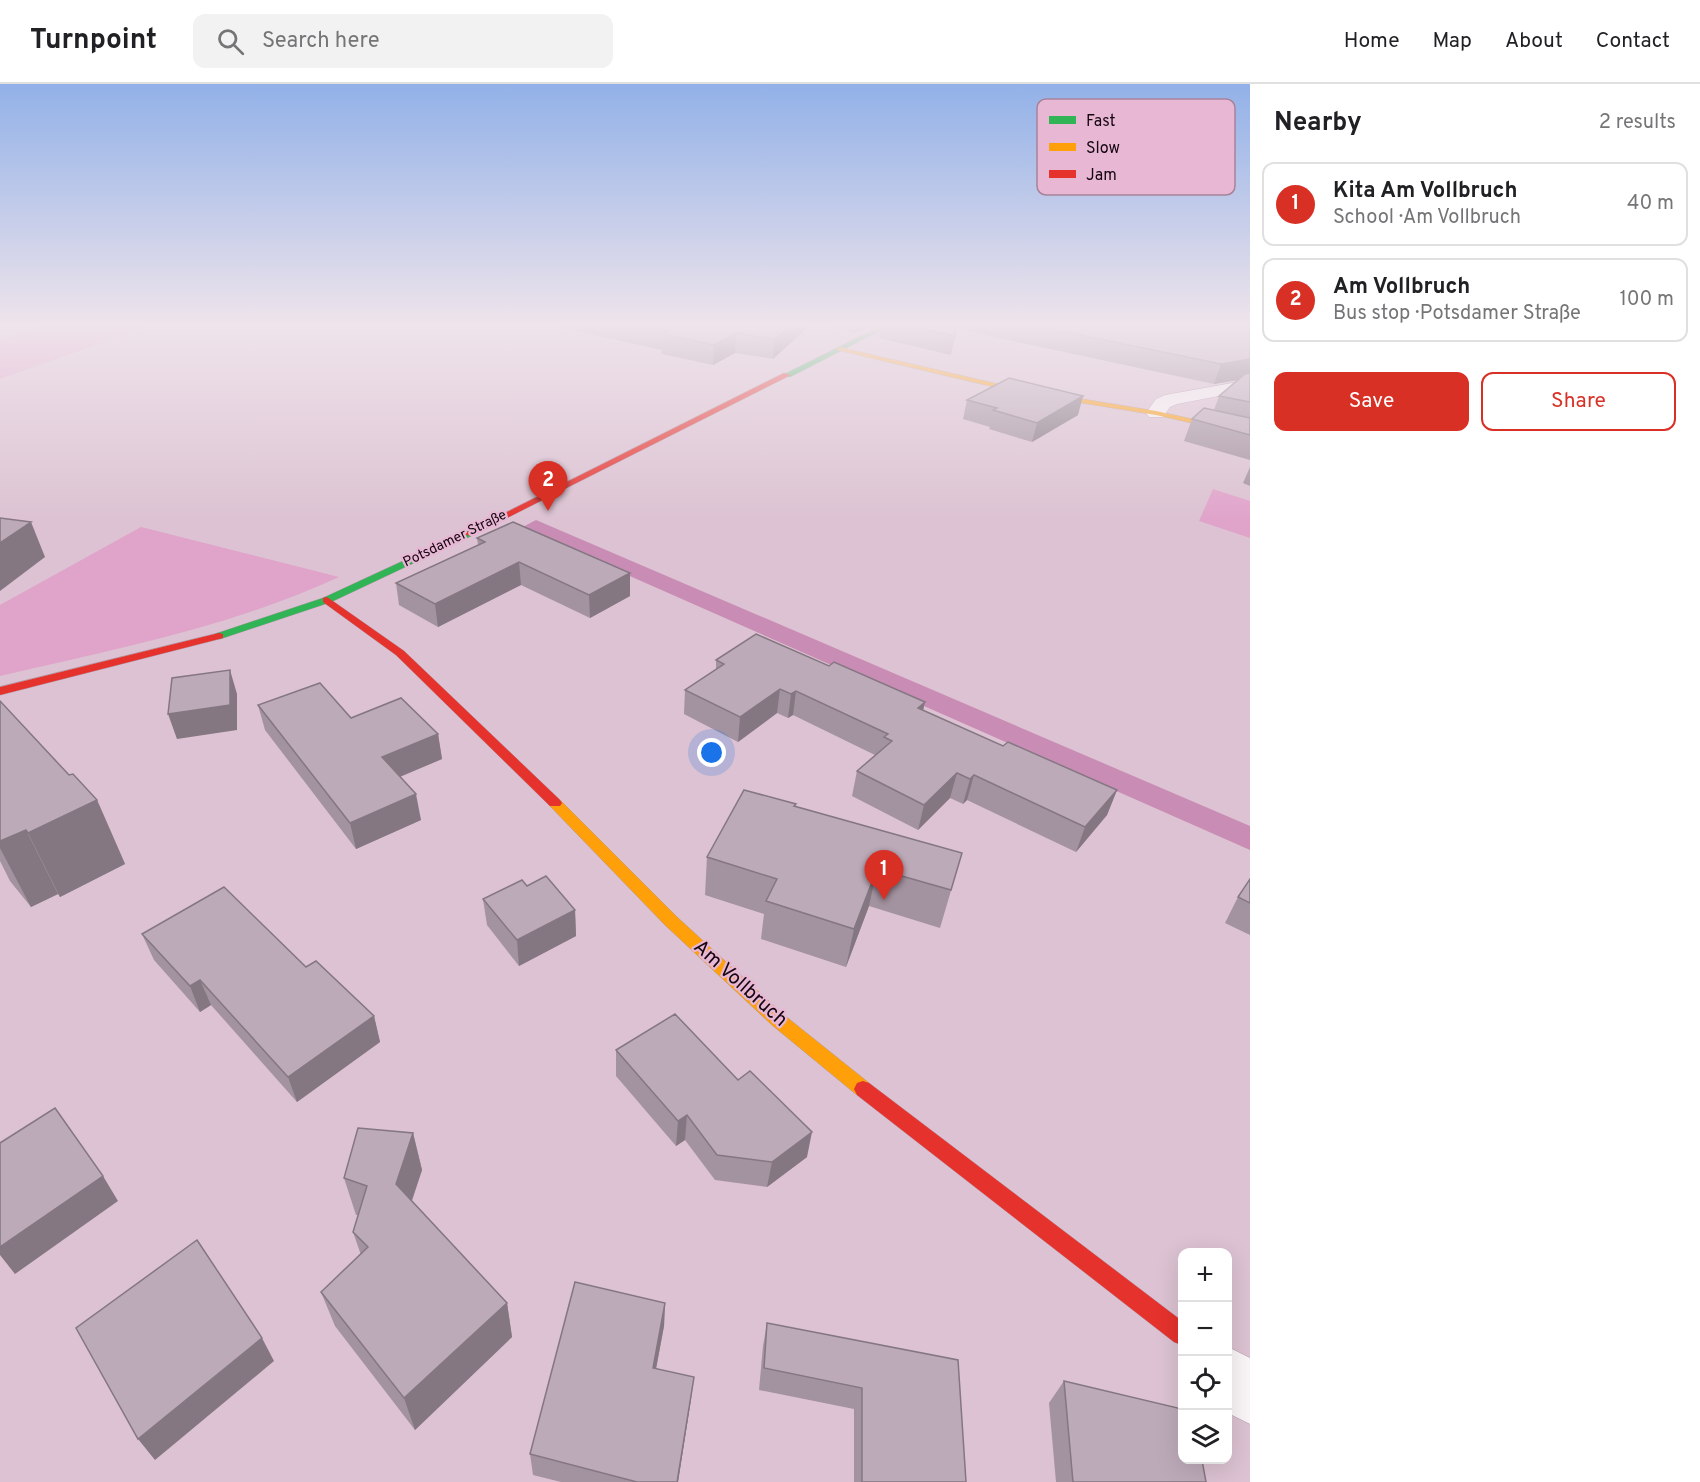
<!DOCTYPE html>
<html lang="en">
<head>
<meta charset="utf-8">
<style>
	:root { --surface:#fff; --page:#f2f2f2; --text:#202124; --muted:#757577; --line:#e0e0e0; --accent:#d93025 }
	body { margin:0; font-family:Overpass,sans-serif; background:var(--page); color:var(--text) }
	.controls { position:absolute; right:18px; bottom:18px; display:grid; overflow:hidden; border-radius:12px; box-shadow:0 6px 24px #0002 }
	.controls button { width:54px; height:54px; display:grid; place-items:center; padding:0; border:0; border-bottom:2px solid var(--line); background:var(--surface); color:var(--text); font:30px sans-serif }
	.you { position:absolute; left:712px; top:669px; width:21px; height:21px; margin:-15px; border:4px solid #fff; border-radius:50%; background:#1a73e8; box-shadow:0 0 0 9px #1a73e833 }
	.badge { display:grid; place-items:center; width:39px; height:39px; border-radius:50%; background:var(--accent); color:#fff; font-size:20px; font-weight:700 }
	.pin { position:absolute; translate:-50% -50px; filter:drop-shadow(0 2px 3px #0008) }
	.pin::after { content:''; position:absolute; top:32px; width:21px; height:18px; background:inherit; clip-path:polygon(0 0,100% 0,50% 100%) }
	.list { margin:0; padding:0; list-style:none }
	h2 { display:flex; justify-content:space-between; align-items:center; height:78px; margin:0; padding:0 24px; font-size:26px }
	h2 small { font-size:20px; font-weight:400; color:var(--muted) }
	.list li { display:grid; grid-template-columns:39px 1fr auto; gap:18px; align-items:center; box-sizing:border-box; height:84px; margin:0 12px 12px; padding:0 12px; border:2px solid var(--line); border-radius:12px }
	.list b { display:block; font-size:22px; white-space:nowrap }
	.list p { margin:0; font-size:20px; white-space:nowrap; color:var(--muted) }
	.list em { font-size:20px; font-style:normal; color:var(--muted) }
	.actions { display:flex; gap:12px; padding:18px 24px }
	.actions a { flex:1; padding:14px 0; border:2px solid var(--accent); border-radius:12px; text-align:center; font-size:21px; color:var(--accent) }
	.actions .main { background:var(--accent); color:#fff }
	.icon { flex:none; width:33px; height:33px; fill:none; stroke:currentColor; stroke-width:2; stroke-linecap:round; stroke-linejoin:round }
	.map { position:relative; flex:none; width:1250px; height:1398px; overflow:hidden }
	header { display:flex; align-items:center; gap:36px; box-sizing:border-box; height:84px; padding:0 30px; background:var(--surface); border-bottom:2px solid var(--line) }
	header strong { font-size:28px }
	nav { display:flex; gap:33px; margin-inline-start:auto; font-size:21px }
	.search { width:420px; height:54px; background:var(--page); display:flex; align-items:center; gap:15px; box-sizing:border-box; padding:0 21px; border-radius:12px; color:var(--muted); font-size:22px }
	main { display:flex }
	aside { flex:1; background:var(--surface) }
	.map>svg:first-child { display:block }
	.green { fill:#e0a3ca }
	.forest { fill:#c98cb4 }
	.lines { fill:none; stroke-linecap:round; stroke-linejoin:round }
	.street-casing { stroke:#ae9aa7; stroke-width:1 }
	.fast-casing { stroke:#ae9aa7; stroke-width:1 }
	.slow-casing { stroke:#ae9aa7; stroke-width:1 }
	.jam-casing { stroke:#ae9aa7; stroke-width:1 }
	.street { fill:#faf6f8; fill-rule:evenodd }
	.fast { fill:#30b455; fill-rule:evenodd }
	.slow { fill:#ff9f0a; fill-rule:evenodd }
	.jam { fill:#e5322d; fill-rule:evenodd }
	.wall { fill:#a3929f }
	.shaded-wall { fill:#847782 }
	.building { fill:#bdaab9; stroke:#847782; stroke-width:1.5 }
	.labels { text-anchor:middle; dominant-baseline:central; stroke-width:4.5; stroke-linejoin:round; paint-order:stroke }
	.far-street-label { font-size:14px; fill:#150610; stroke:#e7b7d4 }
	.near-street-label { font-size:20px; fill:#150610; stroke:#e7b7d4 }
	.key { fill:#e7b7d4; stroke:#a88299; stroke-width:1.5 }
	.key-label { font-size:16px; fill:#150610 }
</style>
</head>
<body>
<header>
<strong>Turnpoint</strong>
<div class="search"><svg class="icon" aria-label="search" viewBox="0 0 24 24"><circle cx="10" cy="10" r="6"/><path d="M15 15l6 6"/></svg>Search here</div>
<nav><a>Home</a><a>Map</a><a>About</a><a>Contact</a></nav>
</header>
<main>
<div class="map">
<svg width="1250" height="1398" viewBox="0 0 1250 1398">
	<rect width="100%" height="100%" fill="#dcc2d2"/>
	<!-- green -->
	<g class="green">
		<polygon points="46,242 149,242 0,295 0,256"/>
		<polygon points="1213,405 1250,417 1250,454 1199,437"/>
		<path d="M141,443L339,493C231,543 115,565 0,592V521Z"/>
	</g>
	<!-- forest -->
	<polygon class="forest" points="536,436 1250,742 1250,766 521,444"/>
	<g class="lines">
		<defs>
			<g id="street">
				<polygon points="1250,296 1250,306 1177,320 1170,323 1163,333 1149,333 1146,329 1156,315 1165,311"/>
				<polygon points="1228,1263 1250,1274 1250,1340 1228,1329"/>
			</g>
			<g id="fast">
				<polygon points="881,242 889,242 790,293 783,291"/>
				<polygon points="468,447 471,448 471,452 331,518 223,554 219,555 213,552 215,550 323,514"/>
			</g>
			<g id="slow">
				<polygon points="839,263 1015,304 1156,327 1250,348 1250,352 1156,331 1015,308 837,266"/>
				<polygon points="555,714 560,716 677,833 784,931 869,999 872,1005 869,1011 863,1013 857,1011 772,941 665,841 550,722 548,719 550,716"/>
			</g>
			<g id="jam">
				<polygon points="784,289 791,291 471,452 463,450"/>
				<polygon points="327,513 404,567 560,716 562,719 560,722 550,722 396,571 323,518 323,514"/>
				<polygon points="219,549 223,550 223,554 0,611 0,603"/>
				<polygon points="863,997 869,999 1182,1237 1182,1261 1174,1258 857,1011 854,1005 857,999"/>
			</g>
		</defs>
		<!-- street casing -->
		<use href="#street" class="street-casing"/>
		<!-- fast casing -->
		<use href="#fast" class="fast-casing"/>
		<!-- slow casing -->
		<use href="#slow" class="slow-casing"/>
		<!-- jam casing -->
		<use href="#jam" class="jam-casing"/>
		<!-- street -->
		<use href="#street" class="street"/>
		<!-- fast -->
		<use href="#fast" class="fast"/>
		<!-- slow -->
		<use href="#slow" class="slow"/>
		<!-- jam -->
		<use href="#jam" class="jam"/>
	</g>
	<!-- wall -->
	<g class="wall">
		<polygon points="553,242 809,242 773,275 735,269 713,281 662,270 662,266"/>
		<polygon points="826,242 870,242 855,249"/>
		<polygon points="881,242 1250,242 1250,376 1184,357 1192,335 1214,326 1219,312 1237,296 1214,300 957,245 951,271 879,254"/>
		<polygon points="967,316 1078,331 1032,358 989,345 990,343 963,335"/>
		<polygon points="1250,383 1250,402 1243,399"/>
		<polygon points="477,454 630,512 590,534 521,501 438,543 399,521 396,499 478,461"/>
		<polygon points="716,576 829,582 925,618 923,626 1003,662 1117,706 1107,731 1076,768 967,716 963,720 950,714 918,746 852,712 857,687 875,671 793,631 788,634 777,629 738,658 684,630 685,606 716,585"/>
		<polygon points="0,617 69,691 97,716 125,780 60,813 58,810 31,823 10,797 0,777"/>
		<polygon points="258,621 351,634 438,650 442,675 400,693 421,736 356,765 265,646"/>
		<polygon points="796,720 795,723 962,769 940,844 869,822 846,883 761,855 764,830 705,811 707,773"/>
		<polygon points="1250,795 1250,851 1225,839 1238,813"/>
		<polygon points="527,802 575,826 576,852 519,882 487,841 483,815"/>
		<polygon points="142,850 306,883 374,932 380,958 297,1018 211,921 200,928 154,876"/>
		<polygon points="616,966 807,1073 767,1103 715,1096 685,1056 676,1062 616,992"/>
		<polygon points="413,1049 422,1086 412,1117 507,1219 512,1253 415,1346 335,1242 321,1208 361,1171 353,1148 358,1131 356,1131 344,1094"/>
		<polygon points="665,1219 664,1242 656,1285 691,1315 678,1398 561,1398 533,1391 530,1370"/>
		<polygon points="767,1239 958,1276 966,1398 854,1398 854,1325 759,1306 763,1262"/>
		<polygon points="1064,1297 1206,1398 1056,1398 1049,1319"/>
	</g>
	<!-- shaded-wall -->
	<g class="shaded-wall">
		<polygon points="790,242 809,242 773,275 774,255"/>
		<polygon points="856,242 870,242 855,249"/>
		<polygon points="736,249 735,269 713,281 714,261"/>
		<polygon points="1250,275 1250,294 1214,300 1221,280"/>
		<polygon points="1083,312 1078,331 1032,358 1037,339"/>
		<polygon points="31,438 45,473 0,507 0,459"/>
		<polygon points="519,478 521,501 438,543 435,520"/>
		<polygon points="630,489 630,512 590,534 589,511"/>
		<polygon points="230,586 237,610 237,646 177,655 168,630"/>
		<polygon points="780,605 777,629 738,658 740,633"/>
		<polygon points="796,607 793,631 788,634 791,610"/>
		<polygon points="925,618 919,643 918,624"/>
		<polygon points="438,650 442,675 387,698 382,673"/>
		<polygon points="957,689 950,714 918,746 924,721"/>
		<polygon points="974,691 967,716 963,720 970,695"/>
		<polygon points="1117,706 1107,731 1076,768 1085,743"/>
		<polygon points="416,710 421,736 356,765 350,739"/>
		<polygon points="97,716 125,780 60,813 28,749"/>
		<polygon points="26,746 58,810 31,823 0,764 0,757"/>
		<polygon points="877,785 869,822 846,883 854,845"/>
		<polygon points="575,826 576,852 519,882 517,856"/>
		<polygon points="200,896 211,921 200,928 190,902"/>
		<polygon points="374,932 380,958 297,1018 288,993"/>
		<polygon points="687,1031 685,1056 676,1062 678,1037"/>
		<polygon points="812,1048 807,1073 767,1103 772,1078"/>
		<polygon points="413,1049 422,1086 405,1136 396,1100"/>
		<polygon points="103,1092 118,1117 15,1190 0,1171 0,1163"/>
		<polygon points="507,1219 512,1253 415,1346 404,1314"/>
		<polygon points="665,1219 664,1242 652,1306 653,1284"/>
		<polygon points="262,1254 274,1277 155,1376 138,1355"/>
		<polygon points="694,1293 691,1315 678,1398 677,1398"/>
	</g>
	<!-- building -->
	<g class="building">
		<polygon points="642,242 790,242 774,255 736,249 714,261 663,250 668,247"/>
		<polygon points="910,242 957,242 955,252"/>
		<polygon points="1036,242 1250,242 1250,275 1221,280"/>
		<polygon points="1250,289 1250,318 1219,312 1245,290"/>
		<polygon points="1009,294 1083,312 1037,339 993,326 997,324 967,316"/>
		<polygon points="1204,324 1250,334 1250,351 1192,335"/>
		<polygon points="0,434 31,438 0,459"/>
		<polygon points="513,438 630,489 589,511 519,478 435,520 396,499 485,458 477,454"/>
		<polygon points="756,550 829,582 834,578 925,618 918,624 1003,662 1008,658 1117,706 1085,743 974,691 970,695 957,689 924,721 857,687 892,657 884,653 888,650 796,607 791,610 780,605 740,633 685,606 724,580 716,576"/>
		<polygon points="230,586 230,621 168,630 172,594"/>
		<polygon points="320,599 351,634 401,614 438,650 382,673 416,710 350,739 258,621"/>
		<polygon points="0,617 69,691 73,690 97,716 28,749 26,746 0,757"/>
		<polygon points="744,706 796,720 794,722 962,769 951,806 877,785 854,845 766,817 777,795 707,773"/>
		<polygon points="546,792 575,826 517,856 483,815 522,796 527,802"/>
		<polygon points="1250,795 1250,819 1238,813"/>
		<polygon points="224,803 306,883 316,877 374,932 288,993 200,896 190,902 142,850"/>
		<polygon points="675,930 738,996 750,987 812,1048 772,1078 717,1071 687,1031 678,1037 616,966"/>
		<polygon points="55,1024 103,1092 0,1163 0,1059"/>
		<polygon points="358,1044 413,1049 396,1100 507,1219 404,1314 321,1208 368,1163 353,1148 367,1102 344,1094"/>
		<polygon points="197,1156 262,1254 138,1355 76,1244"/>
		<polygon points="575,1198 665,1219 653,1284 694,1293 677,1398 637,1398 530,1370"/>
		<polygon points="767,1239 958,1276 966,1398 862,1398 862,1304 764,1284"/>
		<polygon points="1064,1297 1182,1325 1182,1376 1202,1376 1206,1398 1073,1398"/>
	</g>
	<!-- sky -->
	<linearGradient id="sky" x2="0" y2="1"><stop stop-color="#92b1e8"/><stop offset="0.55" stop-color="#efe4eb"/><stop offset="1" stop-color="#efe4eb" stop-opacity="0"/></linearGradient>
	<rect width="1250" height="438" fill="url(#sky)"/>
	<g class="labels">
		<!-- far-street labels -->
		<g class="far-street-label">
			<text transform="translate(455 455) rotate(-26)">Potsdamer Straße</text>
		</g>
		<!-- near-street labels -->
		<g class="near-street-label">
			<text transform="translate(740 900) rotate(42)">Am Vollbruch</text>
		</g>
	</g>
	<!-- legend -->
	<rect x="1037" y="15" width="198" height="96" rx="9" class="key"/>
	<rect x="1049" y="32" width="27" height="8" fill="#30b455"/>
	<rect x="1049" y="59" width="27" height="8" fill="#ff9f0a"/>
	<rect x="1049" y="86" width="27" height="8" fill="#e5322d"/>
	<g class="key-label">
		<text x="1086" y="42">Fast</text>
		<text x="1086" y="69">Slow</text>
		<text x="1086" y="96">Jam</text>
	</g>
</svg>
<div class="controls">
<button>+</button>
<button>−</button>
<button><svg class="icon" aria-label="locate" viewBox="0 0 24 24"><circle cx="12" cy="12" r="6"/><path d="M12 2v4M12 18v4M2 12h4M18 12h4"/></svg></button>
<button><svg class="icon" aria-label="layers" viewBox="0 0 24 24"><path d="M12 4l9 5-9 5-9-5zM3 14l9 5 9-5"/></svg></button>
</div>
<div class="you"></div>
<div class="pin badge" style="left:884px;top:816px">1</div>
<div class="pin badge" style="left:548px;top:427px">2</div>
</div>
<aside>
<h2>Nearby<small>2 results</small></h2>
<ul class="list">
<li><span class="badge">1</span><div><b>Kita Am Vollbruch</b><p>School · Am Vollbruch</p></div><em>40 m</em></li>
<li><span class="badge">2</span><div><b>Am Vollbruch</b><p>Bus stop · Potsdamer Straße</p></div><em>100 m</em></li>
</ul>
<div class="actions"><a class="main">Save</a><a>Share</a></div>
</aside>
</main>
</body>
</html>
